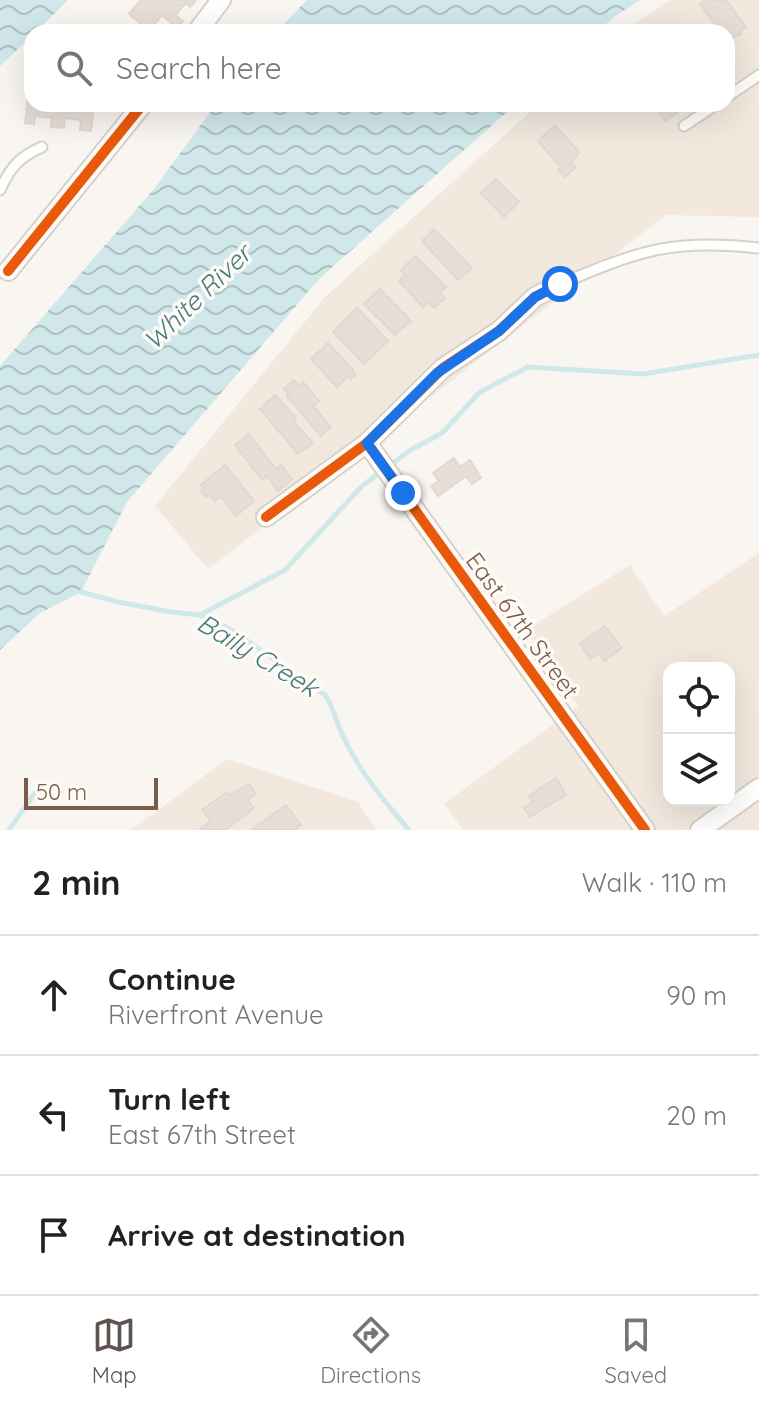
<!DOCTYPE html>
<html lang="en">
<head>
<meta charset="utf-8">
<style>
	:root { --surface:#fff; --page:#f6f6f6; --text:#222; --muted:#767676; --line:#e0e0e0; --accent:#5d544f }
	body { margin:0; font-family:Quicksand,sans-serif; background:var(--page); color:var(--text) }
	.controls { position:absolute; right:24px; bottom:24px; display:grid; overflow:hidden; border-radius:16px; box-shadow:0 8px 32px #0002 }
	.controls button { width:72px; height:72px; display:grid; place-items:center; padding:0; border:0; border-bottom:2px solid var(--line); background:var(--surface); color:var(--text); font:40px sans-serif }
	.scale { position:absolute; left:24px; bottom:20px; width:134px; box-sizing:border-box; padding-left:8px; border:4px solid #7a5c4d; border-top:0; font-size:22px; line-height:28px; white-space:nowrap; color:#7a5c4d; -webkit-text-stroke:6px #fffaf3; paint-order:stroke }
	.stop { position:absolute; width:24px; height:24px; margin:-18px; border:6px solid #1a73e8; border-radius:50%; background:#fff }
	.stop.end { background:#1a73e8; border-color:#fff; box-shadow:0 2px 8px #0008 }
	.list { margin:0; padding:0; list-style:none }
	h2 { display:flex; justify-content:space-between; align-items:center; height:104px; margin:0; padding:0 32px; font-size:34px }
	h2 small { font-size:26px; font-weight:400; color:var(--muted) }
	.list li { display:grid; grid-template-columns:52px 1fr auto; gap:24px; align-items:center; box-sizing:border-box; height:120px; padding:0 32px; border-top:2px solid var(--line) }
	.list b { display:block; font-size:30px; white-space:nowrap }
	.list p { margin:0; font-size:26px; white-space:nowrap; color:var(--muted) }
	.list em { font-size:26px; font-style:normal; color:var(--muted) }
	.icon { flex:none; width:44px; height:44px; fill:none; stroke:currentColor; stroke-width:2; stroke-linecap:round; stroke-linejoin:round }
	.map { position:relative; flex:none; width:759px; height:830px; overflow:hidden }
	.search { position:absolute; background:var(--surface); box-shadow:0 8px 32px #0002; left:24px; right:24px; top:24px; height:88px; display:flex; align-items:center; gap:20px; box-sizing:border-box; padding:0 28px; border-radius:24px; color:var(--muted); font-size:30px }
	.sheet { height:464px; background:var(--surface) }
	nav { display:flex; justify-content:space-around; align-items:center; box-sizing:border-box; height:112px; border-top:2px solid var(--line); background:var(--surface); font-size:22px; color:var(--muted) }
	nav a { display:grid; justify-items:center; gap:4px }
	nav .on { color:var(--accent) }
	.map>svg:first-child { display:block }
	.residential { fill:#f2e8de; fill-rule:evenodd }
	.water { fill:url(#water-waves) }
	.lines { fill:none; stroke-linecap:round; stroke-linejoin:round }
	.stream { stroke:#d0e8ea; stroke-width:5 }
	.building { fill:#e6ded7; stroke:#e2d8d2; stroke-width:2 }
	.service-casing { stroke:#d7d1cb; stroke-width:13 }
	.minor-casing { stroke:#d7d1cb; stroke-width:22 }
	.service { stroke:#fefefd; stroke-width:9 }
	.minor { stroke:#fefefd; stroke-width:18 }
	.cycleway-casing { stroke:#fffaf3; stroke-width:15 }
	.cycleway { stroke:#e8590c; stroke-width:10 }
	.route { stroke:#1a73e8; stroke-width:10 }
	.labels { text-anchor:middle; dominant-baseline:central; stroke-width:7; stroke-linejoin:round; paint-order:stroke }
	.street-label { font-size:24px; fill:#7a5c4d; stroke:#fffaf3 }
	.water-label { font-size:26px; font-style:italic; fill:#437c86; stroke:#fffaf3 }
</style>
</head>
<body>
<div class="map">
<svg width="759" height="830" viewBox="0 0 759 830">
	<defs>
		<pattern id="water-waves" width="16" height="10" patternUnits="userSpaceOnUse" patternTransform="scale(2)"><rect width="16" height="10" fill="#d0e8ea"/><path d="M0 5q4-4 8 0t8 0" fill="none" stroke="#aebfc0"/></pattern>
	</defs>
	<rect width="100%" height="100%" fill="#f9f5f0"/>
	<!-- residential -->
	<g class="residential">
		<polygon points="671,0 759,0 759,217 666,215 208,569 155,506 325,297 539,104 727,104 727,32 621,32"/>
		<path d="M759,553V830H463L444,804L578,706L526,630L630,565L664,616ZM669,668H729V800H669Z"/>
		<polygon points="227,759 358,802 376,830 131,830"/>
	</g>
	<!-- water -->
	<g class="water">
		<polygon points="0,0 68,0 36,32 32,32 32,36 0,66"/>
		<polygon points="307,0 640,0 614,17 597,32 276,32"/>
		<polygon points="216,104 516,104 319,279 127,502 81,592 40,613 0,650 0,366 154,189"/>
	</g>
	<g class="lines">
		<!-- stream -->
		<g class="stream">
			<path d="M81,592L118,602L171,612L200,615L230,629L325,695C334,708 336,722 343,736C359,771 384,801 409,830"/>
			<polyline points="200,615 285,570 362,486 409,451 442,433 480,392 528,367 643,374 759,355"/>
			<polyline points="9,830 36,791"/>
		</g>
	</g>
	<!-- building -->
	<g class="building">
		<polygon points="141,0 196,0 190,7 186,3 175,15 183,21 177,28 162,15 149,31 129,14"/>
		<polygon points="706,0 726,0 746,27 739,32 741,34 727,41 727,32 721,32 700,4"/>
		<polygon points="32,66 32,104 94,104 91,131 80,130 81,120 65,118 64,128 51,127 52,118 35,116 34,124 25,123"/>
		<polygon points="653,104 678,104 682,109 665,121"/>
		<polygon points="555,125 579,152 571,163 576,167 565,177 558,170 561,167 538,141"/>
		<polygon points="496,179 519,202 504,217 481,193"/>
		<polygon points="434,229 472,268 458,280 422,241"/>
		<polygon points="415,256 446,287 440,293 445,298 434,308 429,302 423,307 399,281 405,275 401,270"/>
		<polygon points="380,289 411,321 395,335 364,304"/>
		<polygon points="357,308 388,341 364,364 333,332"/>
		<polygon points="328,343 354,371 355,376 351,379 348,376 337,387 311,359"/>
		<polygon points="294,380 299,386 303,382 319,401 313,406 331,427 321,436 287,396 289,394 284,389"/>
		<polygon points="275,395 296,418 293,421 313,443 298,454 260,409"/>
		<polygon points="249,434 276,469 281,465 292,479 278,491 267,476 262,480 235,445"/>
		<polygon points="454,458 460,467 470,460 481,478 472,484 466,476 438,496 431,486 439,481 433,473"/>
		<polygon points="225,465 254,501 236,516 221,497 215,501 209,495 206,497 201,491 204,488 201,485"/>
		<polygon points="605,626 622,648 604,661 599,653 591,659 580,644"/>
		<polygon points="556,778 566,795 530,817 524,808 533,802 529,796"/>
		<polygon points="249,784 256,794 248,800 254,808 225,830 199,830 211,821 202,810 227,792 230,795"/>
		<polygon points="286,805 301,825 295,830 252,830"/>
	</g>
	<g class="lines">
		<defs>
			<g id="service">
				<polyline points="727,97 759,75"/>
				<polyline points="684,126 717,104"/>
				<path d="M0,190C10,168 19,157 42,147"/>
				<path d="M560,284C639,251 672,238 759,248"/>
			</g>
			<g id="minor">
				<polyline points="197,32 221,0"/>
				<polyline points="8,271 143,104"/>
				<polyline points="367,443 645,830"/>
				<polyline points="266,517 367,443 443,368 499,331 535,297 560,284"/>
				<polyline points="700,830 759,788"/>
			</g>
		</defs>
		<!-- service casing -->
		<use href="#service" class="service-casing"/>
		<!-- minor casing -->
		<use href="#minor" class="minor-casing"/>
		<!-- service -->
		<use href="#service" class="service"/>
		<!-- minor -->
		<use href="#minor" class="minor"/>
		<defs>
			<g id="cycleway">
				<polyline points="8,271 143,104"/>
				<polyline points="367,443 645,830"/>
				<polyline points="266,517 367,443 443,368 499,331 535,297 560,284"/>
			</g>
		</defs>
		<!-- cycleway casing -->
		<use href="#cycleway" class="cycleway-casing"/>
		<!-- cycleway -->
		<use href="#cycleway" class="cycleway"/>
	</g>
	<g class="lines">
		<!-- route -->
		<polyline class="route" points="403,493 367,443 437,373 499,331 535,297 560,284"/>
	</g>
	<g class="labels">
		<!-- street labels -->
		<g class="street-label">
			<text transform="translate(523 625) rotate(54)">East 67th Street</text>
		</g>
		<!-- water labels -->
		<g class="water-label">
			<text transform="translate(197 297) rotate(-44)">White River</text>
			<text transform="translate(258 655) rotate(31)">Baily Creek</text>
		</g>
	</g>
</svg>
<div class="controls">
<button><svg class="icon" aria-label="locate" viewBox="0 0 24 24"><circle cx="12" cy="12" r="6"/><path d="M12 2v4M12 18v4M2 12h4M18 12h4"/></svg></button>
<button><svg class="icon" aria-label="layers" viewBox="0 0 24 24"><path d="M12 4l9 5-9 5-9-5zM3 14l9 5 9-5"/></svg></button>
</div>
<div class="scale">50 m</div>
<div class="stop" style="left:560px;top:284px"></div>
<div class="stop end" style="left:403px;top:493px"></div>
<div class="search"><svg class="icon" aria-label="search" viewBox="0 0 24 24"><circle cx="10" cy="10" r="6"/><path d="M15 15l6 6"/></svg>Search here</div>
</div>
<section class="sheet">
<h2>2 min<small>Walk · 110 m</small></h2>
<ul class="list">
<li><svg class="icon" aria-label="ahead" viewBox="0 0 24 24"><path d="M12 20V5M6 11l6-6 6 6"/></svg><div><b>Continue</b><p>Riverfront Avenue</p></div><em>90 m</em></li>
<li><svg class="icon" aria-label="left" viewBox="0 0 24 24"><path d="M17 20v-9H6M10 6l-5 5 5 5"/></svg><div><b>Turn left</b><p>East 67th Street</p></div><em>20 m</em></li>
<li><svg class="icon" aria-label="arrive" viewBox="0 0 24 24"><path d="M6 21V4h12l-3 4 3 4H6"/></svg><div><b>Arrive at destination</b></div></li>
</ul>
</section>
<nav>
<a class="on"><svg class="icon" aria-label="map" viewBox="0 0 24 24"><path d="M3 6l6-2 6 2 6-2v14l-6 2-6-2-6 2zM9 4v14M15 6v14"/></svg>Map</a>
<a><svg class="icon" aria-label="directions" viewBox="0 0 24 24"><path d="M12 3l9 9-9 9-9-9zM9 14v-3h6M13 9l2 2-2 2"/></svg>Directions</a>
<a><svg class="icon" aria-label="saved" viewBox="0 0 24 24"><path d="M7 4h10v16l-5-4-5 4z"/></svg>Saved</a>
</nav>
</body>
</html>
